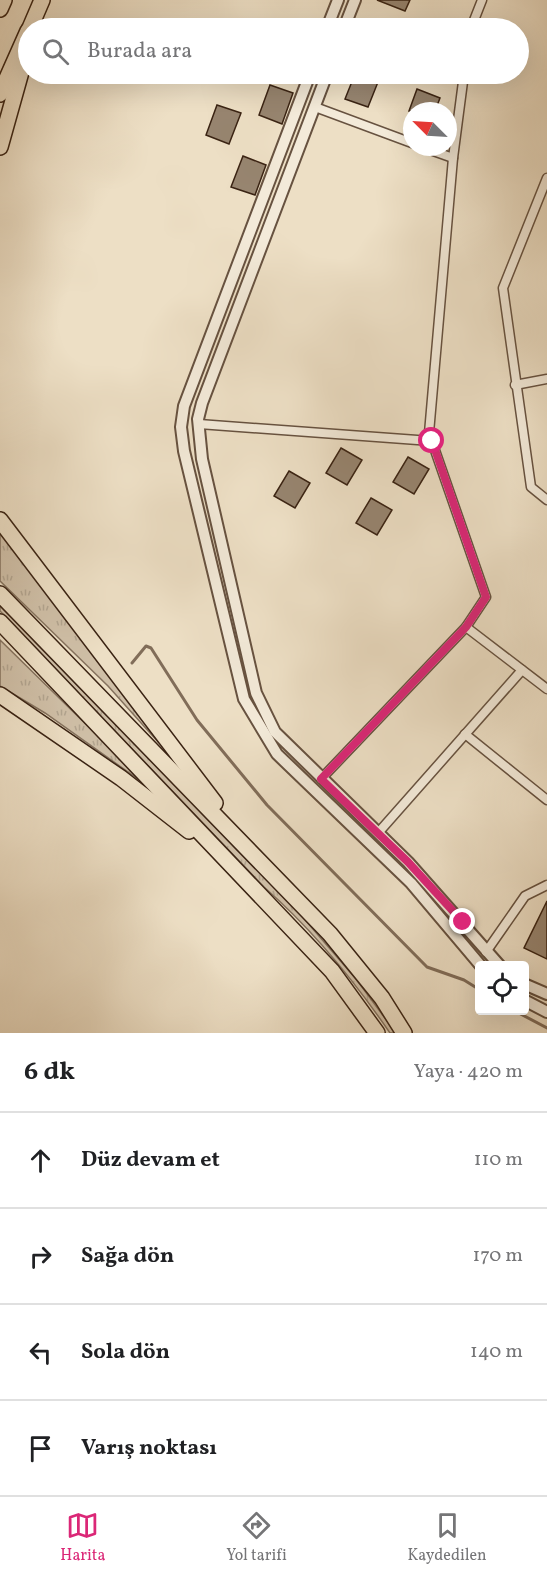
<!DOCTYPE html>
<html lang="tr">
<head>
<meta charset="utf-8">
<style>
	:root { --surface:#fff; --page:#f2f2f2; --text:#202124; --muted:#757577; --line:#e0e0e0; --accent:#db2777 }
	body { margin:0; font-family:Vollkorn,serif; background:var(--page); color:var(--text) }
	.controls { position:absolute; right:18px; bottom:18px; display:grid; overflow:hidden; border-radius:6px; box-shadow:0 6px 24px #0002 }
	.controls button { width:54px; height:54px; display:grid; place-items:center; padding:0; border:0; border-bottom:2px solid var(--line); background:var(--surface); color:var(--text); font:30px sans-serif }
	.compass { position:absolute; left:403px; top:102px; width:54px; height:54px; border-radius:50%; background:var(--surface); box-shadow:0 6px 24px #0002; rotate:294deg }
	.stop { position:absolute; width:18px; height:18px; margin:-14px; border:4px solid #db2777; border-radius:50%; background:#fff }
	.stop.end { background:#db2777; border-color:#fff; box-shadow:0 2px 6px #0008 }
	.list { margin:0; padding:0; list-style:none }
	h2 { display:flex; justify-content:space-between; align-items:center; height:78px; margin:0; padding:0 24px; font-size:26px }
	h2 small { font-size:20px; font-weight:400; color:var(--muted) }
	.list li { display:grid; grid-template-columns:39px 1fr auto; gap:18px; align-items:center; box-sizing:border-box; height:96px; padding:0 24px; border-top:2px solid var(--line) }
	.list b { display:block; font-size:22px; white-space:nowrap }
	.list em { font-size:20px; font-style:normal; color:var(--muted) }
	.icon { flex:none; width:33px; height:33px; fill:none; stroke:currentColor; stroke-width:2; stroke-linecap:round; stroke-linejoin:round }
	.map { position:relative; flex:none; width:547px; height:1033px; overflow:hidden }
	.search { position:absolute; background:var(--surface); box-shadow:0 6px 24px #0002; left:18px; right:18px; top:18px; height:66px; display:flex; align-items:center; gap:15px; box-sizing:border-box; padding:0 21px; border-radius:33px; color:var(--muted); font-size:22px }
	.sheet { height:462px; background:var(--surface) }
	nav { display:flex; justify-content:space-around; align-items:center; box-sizing:border-box; height:84px; border-top:2px solid var(--line); background:var(--surface); font-size:16px; color:var(--muted) }
	nav a { display:grid; justify-items:center; gap:3px }
	nav .on { color:var(--accent) }
	.map>svg:first-child { display:block }
	.grass { fill:url(#grass-tufts); stroke:#84715d; stroke-width:1.5 }
	.lines { fill:none; stroke-linecap:round; stroke-linejoin:round }
	.stream { stroke:#816d59; stroke-width:3 }
	.building { fill:#978570; stroke:#3a2313; stroke-width:1.5 }
	.minor-casing { stroke:#675240; stroke-width:11 }
	.tertiary-casing { stroke:#675240; stroke-width:14 }
	.motorway-casing { stroke:#3a2313; stroke-width:18 }
	.minor { stroke:#f3ead9; stroke-width:8 }
	.tertiary { stroke:#f3ead9; stroke-width:10 }
	.motorway { stroke:#eddfc5; stroke-width:15 }
	.route { stroke:#db2777; stroke-width:8 }
</style>
</head>
<body>
<div class="map">
<svg width="547" height="1033" viewBox="0 0 547 1033">
	<defs>
		<pattern id="grass-tufts" width="24" height="20" patternUnits="userSpaceOnUse" patternTransform="scale(1.5)"><rect width="24" height="20" fill="#cfbfa7"/><path d="M3 7l-1-3M5 7V3M7 7l1-3M15 17l-1-3M17 17v-4M19 17l1-3" fill="none" stroke="#b2a48f"/></pattern>
	</defs>
	<rect width="100%" height="100%" fill="#eddfc5"/>
	<filter id="stains"><feTurbulence type="fractalNoise" baseFrequency=".00333" numOctaves="4"/><feColorMatrix values="0 0 0 0 .2 0 0 0 0 .09 0 0 0 0 .02 0 0 0 .5 -.17"/></filter>
	<radialGradient id="worn" r=".72"><stop offset=".6" stop-color="#630" stop-opacity="0"/><stop offset="1" stop-color="#630" stop-opacity=".3"/></radialGradient>
	<!-- grass -->
	<g class="grass">
		<polygon points="0,531 112,677 159,743 108,686 0,581"/>
		<path d="M0,602L300,914L356,979L396,1033H390C353,979 313,930 264,887L0,611Z"/>
		<polygon points="0,640 152,789 45,713 0,686"/>
	</g>
	<g class="lines">
		<!-- stream -->
		<g class="stream">
			<polyline points="132,663 146,646 151,648 197,720 267,805 427,967 464,980 480,990"/>
			<polyline points="515,1011 547,1028"/>
		</g>
	</g>
	<!-- building -->
	<g class="building">
		<polygon points="377,0 410,0 405,11"/>
		<polygon points="355,74 380,77 368,107 345,99"/>
		<polygon points="270,85 293,93 282,124 259,115"/>
		<polygon points="417,89 440,98 435,111 409,111"/>
		<polygon points="217,105 241,113 229,144 206,135"/>
		<polygon points="243,156 266,165 255,195 231,187"/>
		<polygon points="341,448 362,460 347,485 326,473"/>
		<polygon points="408,457 429,469 414,494 393,482"/>
		<polygon points="289,471 310,483 295,508 274,496"/>
		<polygon points="371,498 392,510 377,535 356,523"/>
		<polygon points="547,901 547,959 524,948"/>
	</g>
	<g class="lines">
		<defs>
			<g id="minor">
				<polyline points="471,28 482,0"/>
				<polyline points="315,107 412,143"/>
				<polyline points="422,147 453,158"/>
				<polyline points="547,178 503,288 531,487 547,500"/>
				<polyline points="515,385 547,379"/>
				<polyline points="199,424 431,441"/>
				<polyline points="466,627 547,689"/>
				<polyline points="465,734 547,800"/>
				<polyline points="321,779 466,627 486,597 429,433 453,158 464,74"/>
				<polyline points="378,833 522,670"/>
				<polyline points="486,952 525,896 547,885"/>
			</g>
			<g id="tertiary">
				<polyline points="327,28 338,0"/>
				<polyline points="344,28 355,0"/>
				<polyline points="310,74 184,406 181,427 184,451 244,699 277,754 411,883 481,966"/>
				<polyline points="327,74 202,403 198,419 202,459 256,693 275,732 408,862 500,966"/>
				<polyline points="524,984 547,994"/>
				<polyline points="524,1000 547,1012"/>
			</g>
			<g id="motorway">
				<polyline points="0,9 4,0"/>
				<polyline points="30,28 42,0"/>
				<polyline points="0,94 28,31"/>
				<polyline points="0,147 28,47"/>
				<polyline points="0,520 215,803"/>
				<polyline points="0,594 330,934 382,998 404,1033"/>
				<polyline points="0,622 332,971 377,1033"/>
				<polyline points="0,695 121,778 189,831"/>
			</g>
		</defs>
		<!-- minor casing -->
		<use href="#minor" class="minor-casing"/>
		<!-- tertiary casing -->
		<use href="#tertiary" class="tertiary-casing"/>
		<!-- motorway casing -->
		<use href="#motorway" class="motorway-casing"/>
		<!-- minor -->
		<use href="#minor" class="minor"/>
		<!-- tertiary -->
		<use href="#tertiary" class="tertiary"/>
		<!-- motorway -->
		<use href="#motorway" class="motorway"/>
	</g>
	<g class="lines">
		<!-- route -->
		<polyline class="route" points="432,441 486,597 466,627 321,779 408,862 463,922"/>
	</g>
	<rect width="100%" height="100%" filter="url(#stains)"/>
	<rect width="100%" height="100%" fill="url(#worn)"/>
</svg>
<div class="controls">
<button><svg class="icon" aria-label="locate" viewBox="0 0 24 24"><circle cx="12" cy="12" r="6"/><path d="M12 2v4M12 18v4M2 12h4M18 12h4"/></svg></button>
</div>
<svg class="compass" viewBox="-18 -18 36 36"><path d="M0-13l5 13h-10z" fill="#e53935"/><path d="M0 13l5-13h-10z" fill="#757577"/></svg>
<div class="stop" style="left:432px;top:441px"></div>
<div class="stop end" style="left:463px;top:922px"></div>
<div class="search"><svg class="icon" aria-label="search" viewBox="0 0 24 24"><circle cx="10" cy="10" r="6"/><path d="M15 15l6 6"/></svg>Burada ara</div>
</div>
<section class="sheet">
<h2>6 dk<small>Yaya · 420 m</small></h2>
<ul class="list">
<li><svg class="icon" aria-label="ahead" viewBox="0 0 24 24"><path d="M12 20V5M6 11l6-6 6 6"/></svg><div><b>Düz devam et</b></div><em>110 m</em></li>
<li><svg class="icon" aria-label="right" viewBox="0 0 24 24"><path d="M7 20v-9h11M14 6l5 5-5 5"/></svg><div><b>Sağa dön</b></div><em>170 m</em></li>
<li><svg class="icon" aria-label="left" viewBox="0 0 24 24"><path d="M17 20v-9H6M10 6l-5 5 5 5"/></svg><div><b>Sola dön</b></div><em>140 m</em></li>
<li><svg class="icon" aria-label="arrive" viewBox="0 0 24 24"><path d="M6 21V4h12l-3 4 3 4H6"/></svg><div><b>Varış noktası</b></div></li>
</ul>
</section>
<nav>
<a class="on"><svg class="icon" aria-label="map" viewBox="0 0 24 24"><path d="M3 6l6-2 6 2 6-2v14l-6 2-6-2-6 2zM9 4v14M15 6v14"/></svg>Harita</a>
<a><svg class="icon" aria-label="directions" viewBox="0 0 24 24"><path d="M12 3l9 9-9 9-9-9zM9 14v-3h6M13 9l2 2-2 2"/></svg>Yol tarifi</a>
<a><svg class="icon" aria-label="saved" viewBox="0 0 24 24"><path d="M7 4h10v16l-5-4-5 4z"/></svg>Kaydedilen</a>
</nav>
</body>
</html>
